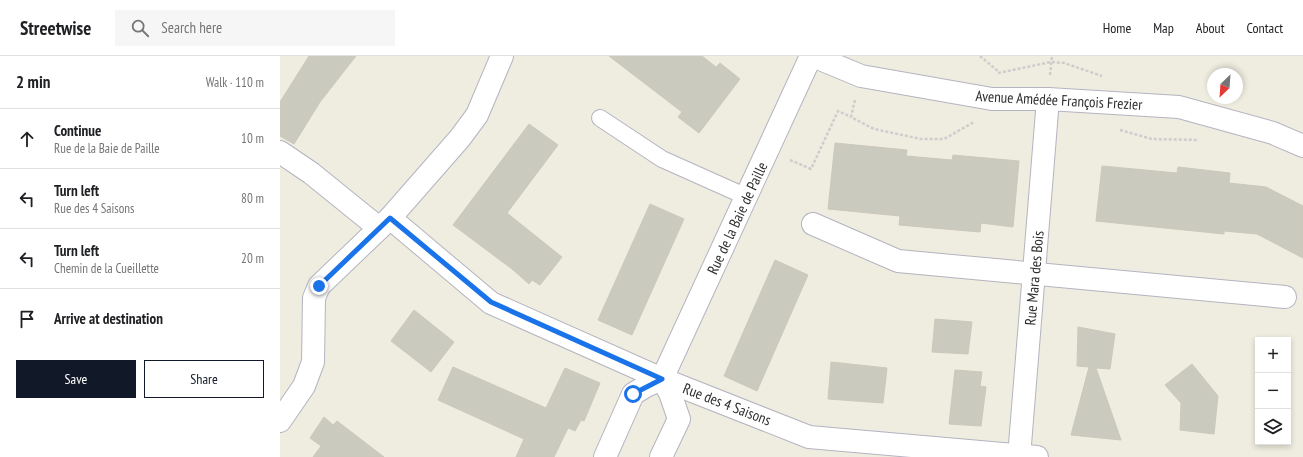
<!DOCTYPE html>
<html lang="en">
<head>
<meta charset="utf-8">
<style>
	:root { --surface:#fff; --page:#f6f6f6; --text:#202124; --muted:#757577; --line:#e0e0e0; --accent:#111827 }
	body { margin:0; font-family:"PT Sans Narrow",sans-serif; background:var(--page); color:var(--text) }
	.controls { position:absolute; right:12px; bottom:12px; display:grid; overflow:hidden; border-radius:0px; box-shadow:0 2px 6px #0003 }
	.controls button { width:36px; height:36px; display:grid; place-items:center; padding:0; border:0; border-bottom:1px solid var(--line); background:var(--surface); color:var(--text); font:20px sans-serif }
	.compass { position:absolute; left:927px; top:12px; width:36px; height:36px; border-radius:50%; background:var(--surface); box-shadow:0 2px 6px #0003; rotate:205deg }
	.stop { position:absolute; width:12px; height:12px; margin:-9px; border:3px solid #1a73e8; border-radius:50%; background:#fff }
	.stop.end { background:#1a73e8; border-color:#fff; box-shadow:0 1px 4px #0008 }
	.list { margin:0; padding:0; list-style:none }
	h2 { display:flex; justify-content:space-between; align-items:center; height:52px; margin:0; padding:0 16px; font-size:17px }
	h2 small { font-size:13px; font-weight:400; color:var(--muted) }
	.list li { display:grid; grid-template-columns:26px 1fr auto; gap:12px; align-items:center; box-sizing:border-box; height:60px; padding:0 16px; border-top:1px solid var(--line) }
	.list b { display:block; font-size:15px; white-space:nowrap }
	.list p { margin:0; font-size:13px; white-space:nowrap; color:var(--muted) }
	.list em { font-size:13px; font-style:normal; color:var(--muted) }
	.actions { display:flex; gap:8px; padding:12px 16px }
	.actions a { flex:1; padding:9px 0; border:1px solid var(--accent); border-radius:0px; text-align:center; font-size:14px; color:var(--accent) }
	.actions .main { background:var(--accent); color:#fff }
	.icon { flex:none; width:22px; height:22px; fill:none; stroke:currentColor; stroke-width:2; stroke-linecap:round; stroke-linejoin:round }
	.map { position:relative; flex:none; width:1023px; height:401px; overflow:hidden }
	header { display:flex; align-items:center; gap:24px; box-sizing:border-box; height:56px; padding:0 20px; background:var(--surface); border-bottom:1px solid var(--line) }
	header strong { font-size:19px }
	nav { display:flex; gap:22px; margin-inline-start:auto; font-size:14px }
	.search { width:280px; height:36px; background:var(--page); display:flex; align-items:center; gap:10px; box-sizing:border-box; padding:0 14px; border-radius:0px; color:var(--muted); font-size:15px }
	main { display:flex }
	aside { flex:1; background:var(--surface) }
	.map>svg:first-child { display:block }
	.building { fill:#cbcabe; stroke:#cbc9b9 }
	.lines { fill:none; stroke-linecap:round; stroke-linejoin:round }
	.service-casing { stroke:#b4b4c1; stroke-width:18 }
	.minor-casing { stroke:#b4b4c1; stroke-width:24 }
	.path { stroke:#cdcdcd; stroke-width:2.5; stroke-dasharray:3 2; stroke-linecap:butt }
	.service { stroke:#fff; stroke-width:16 }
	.minor { stroke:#fff; stroke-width:22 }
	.route { stroke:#1a73e8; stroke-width:5 }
	.labels { text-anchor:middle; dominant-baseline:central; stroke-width:3; stroke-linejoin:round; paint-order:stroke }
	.street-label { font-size:15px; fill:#2e2e2e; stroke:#fff }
</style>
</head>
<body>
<header>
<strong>Streetwise</strong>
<div class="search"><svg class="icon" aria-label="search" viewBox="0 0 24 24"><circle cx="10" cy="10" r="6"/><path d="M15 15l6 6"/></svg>Search here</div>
<nav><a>Home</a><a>Map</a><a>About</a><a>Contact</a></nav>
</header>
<main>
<aside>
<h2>2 min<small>Walk · 110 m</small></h2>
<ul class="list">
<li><svg class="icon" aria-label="ahead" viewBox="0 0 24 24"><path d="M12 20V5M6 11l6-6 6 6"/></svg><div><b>Continue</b><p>Rue de la Baie de Paille</p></div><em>10 m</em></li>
<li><svg class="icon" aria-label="left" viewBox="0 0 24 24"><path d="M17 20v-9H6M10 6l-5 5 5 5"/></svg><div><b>Turn left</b><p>Rue des 4 Saisons</p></div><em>80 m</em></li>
<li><svg class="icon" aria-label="left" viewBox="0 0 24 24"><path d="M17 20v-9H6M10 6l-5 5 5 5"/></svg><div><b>Turn left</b><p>Chemin de la Cueillette</p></div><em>20 m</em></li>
<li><svg class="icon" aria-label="arrive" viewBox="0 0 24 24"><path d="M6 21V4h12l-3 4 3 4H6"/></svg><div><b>Arrive at destination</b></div></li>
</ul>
<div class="actions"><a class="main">Save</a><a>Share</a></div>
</aside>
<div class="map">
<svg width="1023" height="401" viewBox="0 0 1023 401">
	<rect width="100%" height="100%" fill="#efece0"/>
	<!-- building -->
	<g class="building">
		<polygon points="29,0 76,0 40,46 14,88 0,80 0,46"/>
		<polygon points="329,0 422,0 436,11 440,7 460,23 419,77 398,61 402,56"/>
		<polygon points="249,68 278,89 227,157 282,201 260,229 252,224 249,228 232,213 173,169"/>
		<polygon points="555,87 627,94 626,100 672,104 673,99 739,105 733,171 701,167 700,176 619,169 620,160 548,153"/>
		<polygon points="822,110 897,117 898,111 950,117 949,127 986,131 1023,150 1023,202 977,178 944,175 944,178 816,165"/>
		<polygon points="370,148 404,163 352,279 318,264"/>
		<polygon points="495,204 528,219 477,335 444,320"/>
		<polygon points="134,254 174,286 151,316 111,285"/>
		<polygon points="655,263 692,266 688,298 652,296"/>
		<polygon points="798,271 835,278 830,313 816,312 841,384 791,379 809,311 797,310"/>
		<polygon points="551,306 607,312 603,347 548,343"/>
		<polygon points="912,308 938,340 934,378 900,374 901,347 885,329"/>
		<polygon points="173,311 266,352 285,312 320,327 304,365 301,364 295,375 288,372 274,401 236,401 244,383 158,344"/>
		<polygon points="675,314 702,316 700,330 706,331 701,370 669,368"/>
		<polygon points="44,361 53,369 57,365 104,401 33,401 41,390 30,382"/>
	</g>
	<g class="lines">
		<defs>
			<polyline id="service" points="320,62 382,103 467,141"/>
			<g id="minor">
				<polyline points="533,0 581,20 712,43 768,43 899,51 993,77 1023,90"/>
				<polyline points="0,96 31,117 99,172"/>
				<polyline points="110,162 211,247 382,323 529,381 757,401"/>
				<polyline points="533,168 618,205 1005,241"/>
				<polyline points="0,365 24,330 33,306 34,242 39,230 110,162 180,82 197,59 222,0"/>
				<polyline points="325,401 353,338 366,330 382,323 531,0"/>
				<polyline points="381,401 399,363 390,337 382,323"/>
				<polyline points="739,401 768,43"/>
			</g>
		</defs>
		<!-- service casing -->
		<use href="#service" class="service-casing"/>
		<!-- minor casing -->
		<use href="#minor" class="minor-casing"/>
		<!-- path -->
		<g class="path">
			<polyline points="700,0 719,16"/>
			<polyline points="718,17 771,6 784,7 822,20"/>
			<polyline points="770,19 772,0"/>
			<polyline points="575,44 571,61 594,73 641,83 664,83 694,66"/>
			<polyline points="840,74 872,83 919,84"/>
			<polyline points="510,104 531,113 558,55 571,61"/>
		</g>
		<!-- service -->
		<use href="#service" class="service"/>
		<!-- minor -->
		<use href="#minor" class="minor"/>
	</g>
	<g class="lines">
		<!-- route -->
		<polyline class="route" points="39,230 110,162 211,246 382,323 353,338"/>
	</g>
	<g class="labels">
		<!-- street labels -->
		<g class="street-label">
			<text transform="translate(779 44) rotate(3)">Avenue Amédée François Frezier</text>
			<text transform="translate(457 162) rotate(-65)">Rue de la Baie de Paille</text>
			<text transform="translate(754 222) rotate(-85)">Rue Mara des Bois</text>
			<text transform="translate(447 348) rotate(21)">Rue des 4 Saisons</text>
		</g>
	</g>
</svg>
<div class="controls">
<button>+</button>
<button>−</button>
<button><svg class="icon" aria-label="layers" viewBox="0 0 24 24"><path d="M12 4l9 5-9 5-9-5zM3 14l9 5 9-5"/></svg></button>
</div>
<svg class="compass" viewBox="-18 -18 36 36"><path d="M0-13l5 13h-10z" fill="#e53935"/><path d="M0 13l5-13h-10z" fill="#757577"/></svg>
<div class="stop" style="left:353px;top:338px"></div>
<div class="stop end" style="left:39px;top:230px"></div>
</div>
</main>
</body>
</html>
